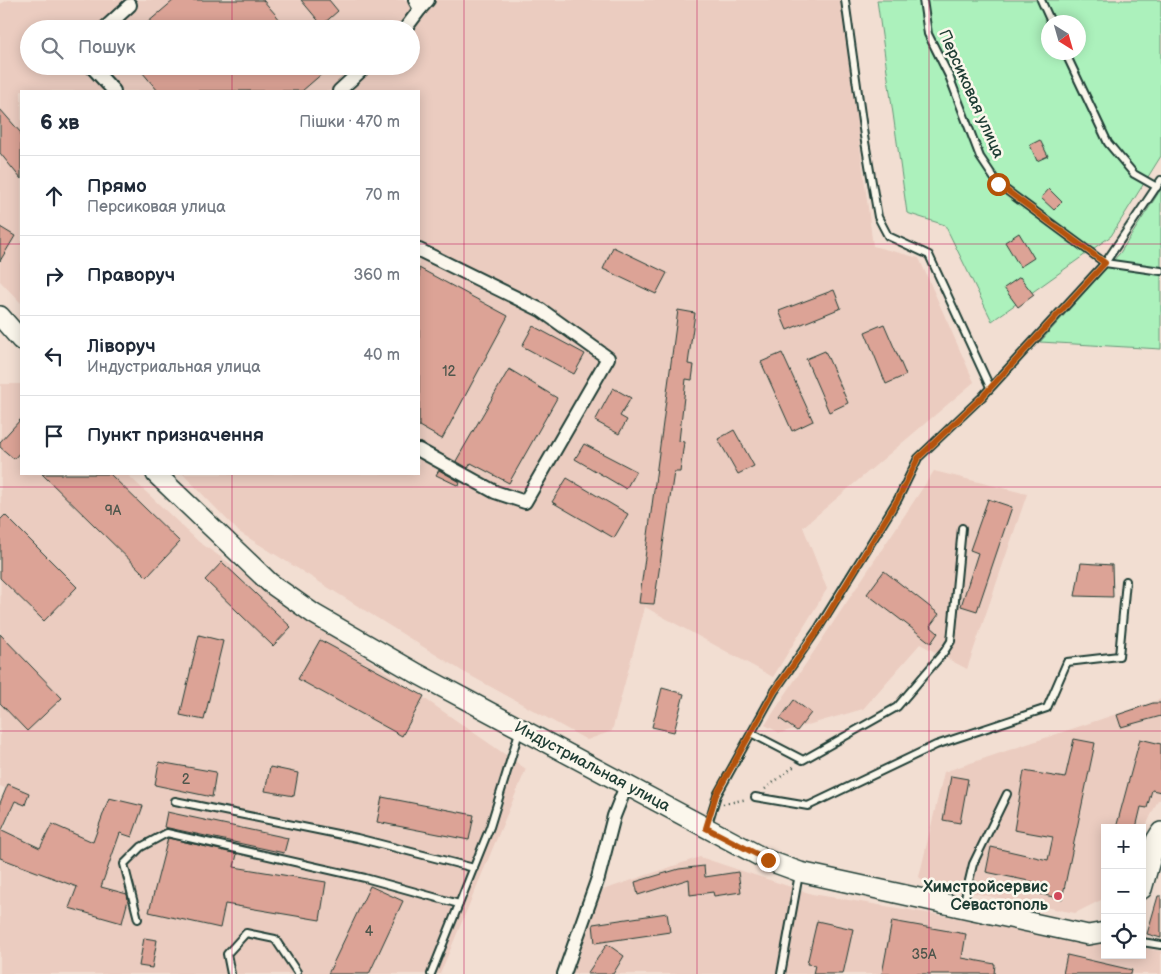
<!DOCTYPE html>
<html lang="uk">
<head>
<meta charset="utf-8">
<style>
	:root { --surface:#fff; --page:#f6f6f7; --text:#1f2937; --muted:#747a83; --line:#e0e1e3 }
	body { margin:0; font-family:"Balsamiq Sans",sans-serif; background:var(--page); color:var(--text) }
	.controls { position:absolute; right:15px; bottom:15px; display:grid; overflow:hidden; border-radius:0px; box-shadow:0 2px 12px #0003 }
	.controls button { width:45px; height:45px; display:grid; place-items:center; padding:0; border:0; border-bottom:1px solid var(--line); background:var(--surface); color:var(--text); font:25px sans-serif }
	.compass { position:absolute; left:1041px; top:15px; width:45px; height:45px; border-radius:50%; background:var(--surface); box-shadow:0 2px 12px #0003; rotate:143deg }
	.stop { position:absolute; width:15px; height:15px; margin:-11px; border:4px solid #b45309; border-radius:50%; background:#fff }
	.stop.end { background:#b45309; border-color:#fff; box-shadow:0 1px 5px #0008 }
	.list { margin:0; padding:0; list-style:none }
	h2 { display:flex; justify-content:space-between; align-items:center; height:65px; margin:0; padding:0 20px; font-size:21px }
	h2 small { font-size:16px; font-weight:400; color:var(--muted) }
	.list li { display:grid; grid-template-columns:32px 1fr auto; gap:15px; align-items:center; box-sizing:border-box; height:80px; padding:0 20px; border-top:1px solid var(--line) }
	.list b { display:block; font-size:19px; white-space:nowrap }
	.list p { margin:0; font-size:16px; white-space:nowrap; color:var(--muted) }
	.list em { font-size:16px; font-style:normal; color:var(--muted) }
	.icon { flex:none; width:28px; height:28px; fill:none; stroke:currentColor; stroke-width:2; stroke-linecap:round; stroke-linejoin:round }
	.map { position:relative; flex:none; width:1161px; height:974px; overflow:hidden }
	.search { position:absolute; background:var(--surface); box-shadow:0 2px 12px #0003; left:20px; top:20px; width:400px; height:55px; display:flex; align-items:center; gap:12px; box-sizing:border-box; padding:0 18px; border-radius:28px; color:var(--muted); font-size:19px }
	.panel { position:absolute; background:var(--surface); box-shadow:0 2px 12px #0003; left:20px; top:90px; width:400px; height:385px; border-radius:0px }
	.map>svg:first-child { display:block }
	.built { fill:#ebccc0; fill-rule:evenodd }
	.green { fill:#acf1bc; stroke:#669778; fill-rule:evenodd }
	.building { fill:#dca396; stroke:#1f3d34 }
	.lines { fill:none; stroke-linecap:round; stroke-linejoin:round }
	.service-casing { stroke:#1f3d34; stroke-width:10 }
	.minor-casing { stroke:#1f3d34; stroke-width:16 }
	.secondary-casing { stroke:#1f3d34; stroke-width:22 }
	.path { stroke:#1f3d34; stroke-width:2.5; stroke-dasharray:1 4; stroke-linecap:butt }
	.service { stroke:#fbf7ec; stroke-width:6 }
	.minor { stroke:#fbf7ec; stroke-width:12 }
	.secondary { stroke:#fbf7ec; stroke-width:19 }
	.route { stroke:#b45309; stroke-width:6 }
	.grid { fill:none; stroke:#c2185b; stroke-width:1; stroke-opacity:0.55 }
	.poi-dot { fill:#d1495b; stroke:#fbf7ec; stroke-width:2 }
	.labels { text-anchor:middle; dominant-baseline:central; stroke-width:5; stroke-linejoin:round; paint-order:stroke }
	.number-label { font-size:14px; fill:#4e564c }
	.street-label { font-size:16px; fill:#1f3d34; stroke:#fbf7ec }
	.poi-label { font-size:16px; font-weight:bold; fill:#1f3d34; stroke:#fbf7ec; text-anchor:end }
</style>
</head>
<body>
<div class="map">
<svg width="1161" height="974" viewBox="0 0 1161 974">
	<rect width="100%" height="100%" fill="#f2ded2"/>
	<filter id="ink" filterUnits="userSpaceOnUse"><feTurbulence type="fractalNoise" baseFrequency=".02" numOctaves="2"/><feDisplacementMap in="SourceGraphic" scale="10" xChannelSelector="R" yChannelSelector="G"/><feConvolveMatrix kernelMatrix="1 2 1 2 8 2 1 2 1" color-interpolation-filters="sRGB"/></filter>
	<g filter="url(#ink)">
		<!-- built -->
		<g class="built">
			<path d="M8,0H841L873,246L919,258L974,382L803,527L827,589L773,677L645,607L612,731L587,740L462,671L239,532L183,474H419V91H21V303L0,281V4ZM29,29H411V66H29Z"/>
			<polygon points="1,384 21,384 21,474 127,474 199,542 526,769 440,974 0,974 0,840 18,794 0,786"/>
			<polygon points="934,471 1027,494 967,669 920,644 863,709 780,733 765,725"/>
			<polygon points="1161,699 1161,800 1158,800 1142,835 1142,828 1105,828 1105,898 1075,913 927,884 919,877 944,772"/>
			<polygon points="700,857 812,894 1105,942 1105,955 1142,955 1142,948 1161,951 1161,974 569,974 600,891"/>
		</g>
		<!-- green -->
		<g class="green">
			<path d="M877,0H1161V156L1111,236L992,321L945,225L907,213ZM1048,22H1078V52H1048Z"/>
			<polygon points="1161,189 1161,349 1040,342 1120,253"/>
		</g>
		<!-- building -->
		<g class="building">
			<polygon points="174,0 263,0 288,29 140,29"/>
			<polygon points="301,0 329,0 338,11 322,25"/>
			<polygon points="137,66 320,66 324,72 302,91 158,91"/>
			<polygon points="0,109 21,133 21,179 0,153"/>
			<polygon points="1040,140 1048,156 1037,161 1030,145"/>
			<polygon points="1049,189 1062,202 1054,210 1041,198"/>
			<polygon points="0,227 15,236 0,261"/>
			<polygon points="1019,233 1034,258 1020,267 1005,242"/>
			<polygon points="613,247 667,273 656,294 603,269"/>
			<polygon points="419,268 508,316 442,439 419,426"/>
			<polygon points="1020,277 1034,295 1018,307 1004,288"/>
			<polygon points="834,290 841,308 787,330 779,311"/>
			<polygon points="678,310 695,313 688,364 694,365 692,380 686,379 679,441 684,442 680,472 674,472 654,604 639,603"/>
			<polygon points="884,324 906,375 886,384 865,332"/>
			<polygon points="533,326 585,354 574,374 522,346"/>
			<polygon points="825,351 848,403 829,412 806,359"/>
			<polygon points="782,353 813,421 792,431 761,362"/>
			<polygon points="509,369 557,398 509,483 471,463 468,468 456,461"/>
			<polygon points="613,388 631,398 620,416 627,420 619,434 595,421"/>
			<polygon points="21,419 21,451 14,459 0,447 0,442"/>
			<polygon points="734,430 754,466 738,474 718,439"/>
			<polygon points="584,444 636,471 626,489 575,459"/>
			<polygon points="439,470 460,482 459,486 436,475"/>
			<polygon points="42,474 110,474 180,542 147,577"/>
			<polygon points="567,478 628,514 614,538 552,502"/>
			<polygon points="988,499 1012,507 977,611 961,606 978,553 970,550"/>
			<polygon points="5,515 77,587 44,621 0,578 0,520"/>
			<polygon points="222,562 291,627 273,646 205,580"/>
			<polygon points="1081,563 1112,565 1113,597 1075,596"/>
			<polygon points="884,571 939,614 930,626 938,633 931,643 867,594"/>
			<polygon points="0,634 62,698 27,731 0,703"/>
			<polygon points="199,635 223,641 204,720 180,715"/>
			<polygon points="320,640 424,696 402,736 298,679"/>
			<polygon points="662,688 684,694 674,732 652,727"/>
			<polygon points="794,700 811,713 797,731 780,719"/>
			<polygon points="1153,703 1161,703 1161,716 1121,727 1117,715"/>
			<polygon points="1074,739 1095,743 1062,899 1040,894 1043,884 986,872 991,847 1048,860 1053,837 1014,830 1024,771 1065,778"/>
			<polygon points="1140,739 1161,744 1161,792 1152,790 1147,808 1141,807 1136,828 1116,828"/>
			<polygon points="159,762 216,772 212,797 155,785"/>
			<polygon points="270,767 298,773 294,796 265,791"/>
			<polygon points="951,776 968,779 960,823 943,820"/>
			<polygon points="8,784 29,793 25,805 15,801 2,830 40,848 52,824 93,842 109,798 143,806 132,837 120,833 101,887 127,894 128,900 122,923 69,908 77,887 0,858 0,803"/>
			<polygon points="382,797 474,815 469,840 377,822"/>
			<polygon points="167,812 288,838 284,853 164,827"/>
			<polygon points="168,838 237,854 234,867 326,882 320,920 225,904 220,928 149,912"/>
			<polygon points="704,866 705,877 738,872 741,892 714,896 713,892 690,895 689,879 638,895 635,882 679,869"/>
			<polygon points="370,886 403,901 369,974 328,974"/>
			<polygon points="1158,896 1161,896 1161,938 1147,934"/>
			<polygon points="667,913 670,932 595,943 593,924"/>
			<polygon points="817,921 853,929 843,974 813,974 815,965 807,964"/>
			<polygon points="892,921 966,934 962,958 995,964 994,974 882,974"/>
			<polygon points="144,938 157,940 152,968 139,966"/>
			<polygon points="607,944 624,956 613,974 587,974"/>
			<polygon points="1067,955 1132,970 1131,974 1063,974"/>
		</g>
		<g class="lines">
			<defs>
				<g id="service">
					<polyline points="845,0 864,136 878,217 888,236 929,255 990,387"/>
					<polyline points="923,0 928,34 949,76 980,157 998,184 1105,263 1161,271"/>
					<polyline points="1041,0 1051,22"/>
					<polyline points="1065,52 1108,143 1134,174 1157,187"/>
					<polyline points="751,733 803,760 897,707 944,652 951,641 962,528"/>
					<polyline points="755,797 808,806 936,745 1047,708 1067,662 1119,656 1126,581"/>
					<polyline points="175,801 357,838 474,868"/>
					<polyline points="707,827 717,795 774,692 819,627 898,499 918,458 982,397 1105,263 1161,180"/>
					<polyline points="963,906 973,864 1007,794"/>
					<polyline points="138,919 124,864 141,847 167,833 365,878 459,904"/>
					<polyline points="1142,942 1161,945"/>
					<polyline points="231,974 227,954 246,933 275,939 297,972"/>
					<polyline points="431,974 490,827 520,729"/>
					<polyline points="781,974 799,874"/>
				</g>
				<g id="minor">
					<polyline points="415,0 420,9 428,0"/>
					<polyline points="104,29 130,5"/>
					<polyline points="405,29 420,9"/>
					<polyline points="91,66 114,91"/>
					<polyline points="339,91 366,66"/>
					<polyline points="419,250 541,310 608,358 525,502 495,492 419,450"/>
					<polyline points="564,974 598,878 614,816 626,786"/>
				</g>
				<g id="secondary">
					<polyline points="0,316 21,340"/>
					<polyline points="156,474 270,583 314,614 418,674 767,860 800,872 1088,935 1105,932"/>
					<polyline points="1142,889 1156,840 1161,832"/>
				</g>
			</defs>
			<!-- service casing -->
			<use href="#service" class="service-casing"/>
			<!-- minor casing -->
			<use href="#minor" class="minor-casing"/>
			<!-- secondary casing -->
			<use href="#secondary" class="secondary-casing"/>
			<!-- path -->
			<g class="path">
				<polyline points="765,789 796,765"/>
				<polyline points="723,804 747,799"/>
			</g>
			<!-- service -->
			<use href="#service" class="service"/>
			<!-- minor -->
			<use href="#minor" class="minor"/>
			<!-- secondary -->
			<use href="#secondary" class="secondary"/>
		</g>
	</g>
	<g class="lines" filter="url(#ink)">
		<!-- route -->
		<polyline class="route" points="768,860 706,828 716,795 774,692 820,627 898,499 918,458 982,397 1105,263 998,184"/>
	</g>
	<!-- grid -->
	<path class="grid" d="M232,0V29M464,0V974M697,0V974M929,0V974M232,66V91M0,244H21M419,244H1161M232,474V974M0,487H1161M0,731H1161"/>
	<!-- markers -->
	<circle class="poi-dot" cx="1058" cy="896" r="5"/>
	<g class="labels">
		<!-- number labels -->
		<g class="number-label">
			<text x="449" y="371">12</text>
			<text x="113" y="510">9А</text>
			<text x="186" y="779">2</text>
			<text x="369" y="931">4</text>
			<text x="924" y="954">35А</text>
		</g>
		<!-- street labels -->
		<g class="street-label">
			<text transform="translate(971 94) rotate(66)">Персиковая улица</text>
			<text transform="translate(592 767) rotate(28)">Индустриальная улица</text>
		</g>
		<!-- poi labels -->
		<g class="poi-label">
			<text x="1048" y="887">Химстройсервис<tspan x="1048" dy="18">Севастополь</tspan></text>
		</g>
	</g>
</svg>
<div class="controls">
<button>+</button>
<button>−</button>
<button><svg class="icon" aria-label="locate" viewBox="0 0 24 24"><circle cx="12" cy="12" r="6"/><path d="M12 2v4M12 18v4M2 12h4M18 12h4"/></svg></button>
</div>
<svg class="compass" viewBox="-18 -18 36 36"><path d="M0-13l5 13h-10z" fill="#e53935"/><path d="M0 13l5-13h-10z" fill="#747a83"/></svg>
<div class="stop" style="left:998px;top:184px"></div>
<div class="stop end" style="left:768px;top:860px"></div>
<div class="search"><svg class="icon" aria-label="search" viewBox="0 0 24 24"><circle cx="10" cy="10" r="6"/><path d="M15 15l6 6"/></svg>Пошук</div>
<section class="panel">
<h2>6 хв<small>Пішки · 470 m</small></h2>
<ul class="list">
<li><svg class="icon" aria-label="ahead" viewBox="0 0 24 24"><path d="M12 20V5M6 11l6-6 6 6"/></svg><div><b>Прямо</b><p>Персиковая улица</p></div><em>70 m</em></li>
<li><svg class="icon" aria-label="right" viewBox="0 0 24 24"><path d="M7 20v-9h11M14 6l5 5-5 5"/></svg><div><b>Праворуч</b></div><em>360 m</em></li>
<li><svg class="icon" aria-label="left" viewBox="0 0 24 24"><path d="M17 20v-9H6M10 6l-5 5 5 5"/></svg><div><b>Ліворуч</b><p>Индустриальная улица</p></div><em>40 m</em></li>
<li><svg class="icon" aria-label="arrive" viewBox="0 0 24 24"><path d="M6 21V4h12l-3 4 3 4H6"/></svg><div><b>Пункт призначення</b></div></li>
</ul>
</section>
</div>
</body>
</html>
